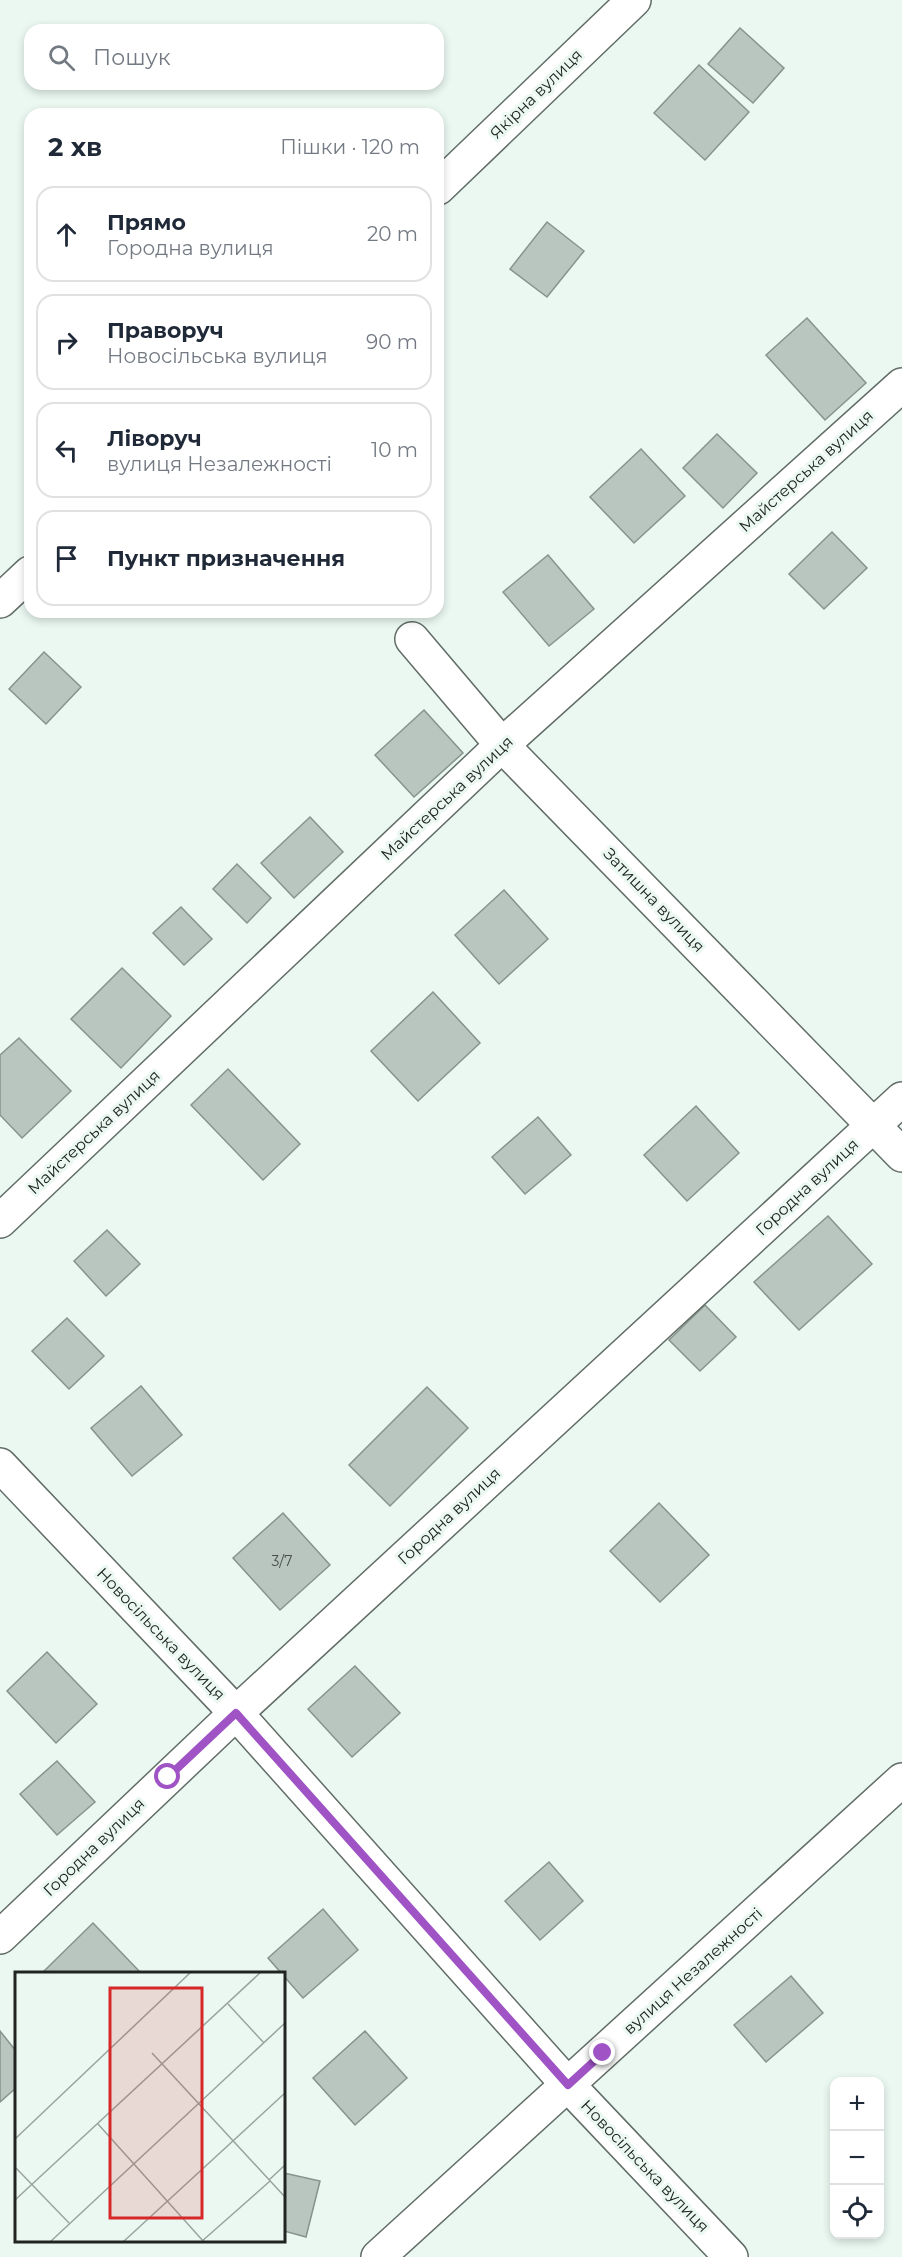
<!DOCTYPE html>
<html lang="uk">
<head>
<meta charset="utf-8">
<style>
	:root { --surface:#fff; --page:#f2f2f3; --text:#1f2937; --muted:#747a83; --line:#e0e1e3 }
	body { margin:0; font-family:Montserrat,sans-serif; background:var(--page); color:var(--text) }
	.controls { position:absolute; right:18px; bottom:18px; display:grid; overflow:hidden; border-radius:12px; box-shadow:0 3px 9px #0003 }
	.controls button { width:54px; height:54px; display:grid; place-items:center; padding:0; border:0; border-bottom:2px solid var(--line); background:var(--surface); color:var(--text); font:30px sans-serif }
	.stop { position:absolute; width:18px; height:18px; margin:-14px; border:4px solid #9f53c5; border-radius:50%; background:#fff }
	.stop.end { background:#9f53c5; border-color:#fff; box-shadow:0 2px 6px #0008 }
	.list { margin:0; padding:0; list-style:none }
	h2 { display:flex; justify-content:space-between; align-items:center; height:78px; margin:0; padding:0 24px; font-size:26px }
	h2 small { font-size:20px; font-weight:400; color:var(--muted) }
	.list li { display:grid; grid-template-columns:39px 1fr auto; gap:18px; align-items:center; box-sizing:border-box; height:96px; margin:0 12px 12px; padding:0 12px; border:2px solid var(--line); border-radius:18px }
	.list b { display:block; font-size:22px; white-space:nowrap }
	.list p { margin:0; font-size:20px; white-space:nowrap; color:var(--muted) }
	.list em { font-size:20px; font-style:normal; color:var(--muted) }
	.icon { flex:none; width:33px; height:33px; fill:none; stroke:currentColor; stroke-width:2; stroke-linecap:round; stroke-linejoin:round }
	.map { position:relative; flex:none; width:902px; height:2257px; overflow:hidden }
	.search { position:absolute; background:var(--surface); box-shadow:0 3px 9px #0003; left:24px; top:24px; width:420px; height:66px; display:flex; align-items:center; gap:15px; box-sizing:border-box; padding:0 21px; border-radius:18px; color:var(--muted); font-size:22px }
	.panel { position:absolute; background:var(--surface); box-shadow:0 3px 9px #0003; left:24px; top:108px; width:420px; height:510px; border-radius:18px }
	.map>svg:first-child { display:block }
	.building { fill:#b9c6c0; stroke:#87938d; stroke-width:1.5 }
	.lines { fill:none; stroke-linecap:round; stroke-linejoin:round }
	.minor-casing { stroke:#626d67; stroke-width:36 }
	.minor { stroke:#fff; stroke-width:33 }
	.route { stroke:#9f53c5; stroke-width:8 }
	.labels { text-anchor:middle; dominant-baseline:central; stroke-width:6; stroke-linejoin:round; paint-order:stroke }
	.number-label { font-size:14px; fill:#464d4a }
	.street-label { font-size:16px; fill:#202523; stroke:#ebf8f2 }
	.inset-road { fill:none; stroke:#9aa49f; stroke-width:1.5 }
	.view { fill:#d62828; fill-opacity:0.15; stroke:#d62828; stroke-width:3 }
	.inset-edge { fill:none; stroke:#202523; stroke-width:3 }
</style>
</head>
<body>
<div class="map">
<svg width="902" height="2257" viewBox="0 0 902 2257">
	<rect width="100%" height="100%" fill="#ebf8f2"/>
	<!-- building -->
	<g class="building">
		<polygon points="740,28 784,68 753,103 708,64"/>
		<polygon points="699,65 749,112 705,160 654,113"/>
		<polygon points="547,222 584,251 547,297 510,269"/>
		<polygon points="807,318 866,383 825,420 766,355"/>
		<polygon points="717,434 757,473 723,508 683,468"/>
		<polygon points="641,449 685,496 634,543 590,497"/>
		<polygon points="832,532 867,568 824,609 789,574"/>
		<polygon points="548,555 594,609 549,646 503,592"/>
		<polygon points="44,652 81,687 46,724 9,689"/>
		<polygon points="424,710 463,753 414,797 375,755"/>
		<polygon points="310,817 343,852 294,898 261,863"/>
		<polygon points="237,864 271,898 247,923 213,889"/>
		<polygon points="504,890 548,939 499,984 455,935"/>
		<polygon points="181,907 212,939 184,965 153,933"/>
		<polygon points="122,968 171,1016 121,1068 71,1019"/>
		<polygon points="433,992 480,1043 418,1101 371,1051"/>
		<polygon points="19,1038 71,1091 22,1138 0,1115 0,1055"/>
		<polygon points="228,1069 300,1144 263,1180 191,1105"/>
		<polygon points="696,1106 739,1153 687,1201 644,1155"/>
		<polygon points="538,1117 571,1155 525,1194 492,1157"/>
		<polygon points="828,1216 872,1264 799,1330 754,1282"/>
		<polygon points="107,1230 140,1264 106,1296 74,1261"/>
		<polygon points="705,1305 736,1337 700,1371 669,1340"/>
		<polygon points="67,1318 104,1356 69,1389 32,1351"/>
		<polygon points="141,1386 182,1435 132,1476 91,1428"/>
		<polygon points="427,1387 468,1428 390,1506 349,1465"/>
		<polygon points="659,1503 709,1555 660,1602 610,1551"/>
		<polygon points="283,1513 330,1565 280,1610 233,1558"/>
		<polygon points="47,1652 97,1704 56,1743 7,1691"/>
		<polygon points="355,1666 400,1713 352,1757 308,1709"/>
		<polygon points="57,1761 95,1802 57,1835 20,1794"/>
		<polygon points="549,1862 583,1901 540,1940 505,1901"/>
		<polygon points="323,1909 358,1950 303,1998 268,1958"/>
		<polygon points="93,1923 139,1971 136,1974 41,1974"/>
		<polygon points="791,1976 823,2013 766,2062 734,2025"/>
		<polygon points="0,2031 16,2051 16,2088 0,2102"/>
		<polygon points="365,2031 407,2078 355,2125 313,2078"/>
		<polygon points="284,2173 320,2181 306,2237 284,2231"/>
	</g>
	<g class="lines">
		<defs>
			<g id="minor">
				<polyline points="438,188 634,0"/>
				<polyline points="0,601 30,573"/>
				<polyline points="412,639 502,745 902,1155"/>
				<polyline points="0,1221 502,745 902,385"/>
				<polyline points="0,1465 236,1713 568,2085 731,2257"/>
				<polyline points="0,1937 236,1713 902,1099"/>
				<polyline points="378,2257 902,1780"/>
			</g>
		</defs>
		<!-- minor casing -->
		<use href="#minor" class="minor-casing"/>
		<!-- minor -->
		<use href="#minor" class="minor"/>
	</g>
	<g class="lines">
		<!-- route -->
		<polyline class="route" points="168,1777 236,1713 568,2085 603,2053"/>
	</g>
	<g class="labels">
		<!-- number labels -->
		<g class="number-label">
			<text x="282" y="1561">3/7</text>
		</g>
		<!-- street labels -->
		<g class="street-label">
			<text transform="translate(536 94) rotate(-44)">Якірна вулиця</text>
			<text transform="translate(806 471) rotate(-42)">Майстерська вулиця</text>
			<text transform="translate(447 798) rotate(-43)">Майстерська вулиця</text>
			<text transform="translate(654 900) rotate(46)">Затишна вулиця</text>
			<text transform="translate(94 1132) rotate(-43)">Майстерська вулиця</text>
			<text transform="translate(807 1187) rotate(-43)">Городна вулиця</text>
			<text transform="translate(449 1516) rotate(-43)">Городна вулиця</text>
			<text transform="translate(161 1634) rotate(46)">Новосільська вулиця</text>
			<text transform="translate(94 1847) rotate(-44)">Городна вулиця</text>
			<text transform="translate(693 1971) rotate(-42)">вулиця Незалежності</text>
			<text transform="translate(645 2166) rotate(46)">Новосільська вулиця</text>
		</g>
	</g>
	<!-- overview -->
	<g transform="translate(15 1972)">
		<rect width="270" height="270" fill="#ebf8f2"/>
		<path class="inset-road" d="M213,32L249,71M137,81L270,225M83,152L189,270M0,167L176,0M1,196L54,251M254,208L270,193M0,228L246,0M35,270L270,51M108,270L270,121M186,270L255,209"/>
		<path class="view" d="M95,16H187V246H95Z"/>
		<rect width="270" height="270" class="inset-edge"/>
	</g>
</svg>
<div class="controls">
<button>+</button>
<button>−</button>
<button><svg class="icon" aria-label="locate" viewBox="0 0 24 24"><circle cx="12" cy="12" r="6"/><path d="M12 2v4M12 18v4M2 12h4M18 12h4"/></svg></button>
</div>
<div class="stop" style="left:168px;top:1777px"></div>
<div class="stop end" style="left:603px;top:2053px"></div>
<div class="search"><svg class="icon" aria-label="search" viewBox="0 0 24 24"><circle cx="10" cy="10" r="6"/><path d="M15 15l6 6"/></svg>Пошук</div>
<section class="panel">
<h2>2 хв<small>Пішки · 120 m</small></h2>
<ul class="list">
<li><svg class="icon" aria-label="ahead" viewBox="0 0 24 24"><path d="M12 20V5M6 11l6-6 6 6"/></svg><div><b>Прямо</b><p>Городна вулиця</p></div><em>20 m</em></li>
<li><svg class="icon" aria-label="right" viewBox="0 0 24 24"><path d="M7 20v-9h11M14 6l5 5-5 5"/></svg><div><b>Праворуч</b><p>Новосільська вулиця</p></div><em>90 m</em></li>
<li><svg class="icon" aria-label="left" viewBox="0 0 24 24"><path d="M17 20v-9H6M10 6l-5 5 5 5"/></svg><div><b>Ліворуч</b><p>вулиця Незалежності</p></div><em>10 m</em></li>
<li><svg class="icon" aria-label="arrive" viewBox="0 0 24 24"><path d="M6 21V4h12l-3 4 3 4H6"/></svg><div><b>Пункт призначення</b></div></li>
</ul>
</section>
</div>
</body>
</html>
